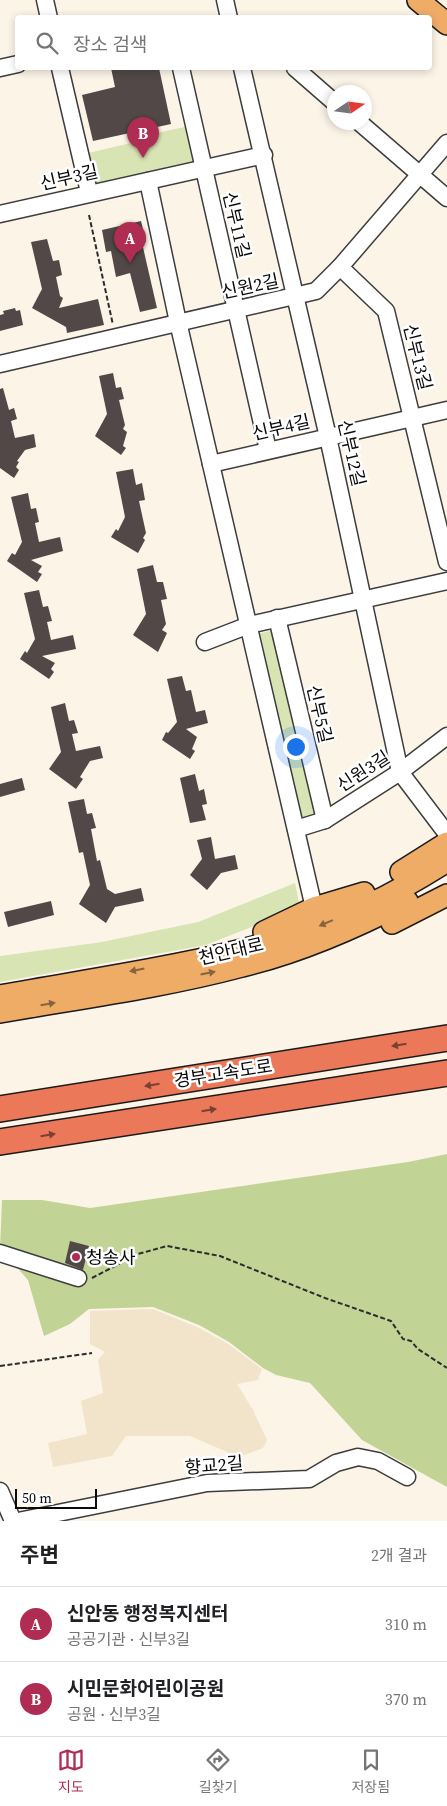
<!DOCTYPE html>
<html lang="ko">
<head>
<meta charset="utf-8">
<style>
	:root { --surface:#fff; --page:#f6f6f6; --text:#202124; --muted:#757577; --line:#e0e0e0; --accent:#af2d53 }
	body { margin:0; font-family:"Source Serif 4","Noto Sans KR",serif; background:var(--page); color:var(--text) }
	.compass { position:absolute; left:327px; top:85px; width:45px; height:45px; border-radius:50%; background:var(--surface); box-shadow:0 2px 8px #0003; rotate:77deg }
	.scale { position:absolute; left:15px; bottom:12px; width:82px; box-sizing:border-box; padding-left:5px; border:2px solid #0a0a0a; border-top:0; font-size:14px; line-height:18px; white-space:nowrap; color:#0a0a0a; -webkit-text-stroke:4px #fff; paint-order:stroke }
	.you { position:absolute; left:295px; top:746px; width:18px; height:18px; margin:-12px; border:4px solid #fff; border-radius:50%; background:#1a73e8; box-shadow:0 0 0 8px #1a73e833 }
	.badge { display:grid; place-items:center; width:32px; height:32px; border-radius:50%; background:var(--accent); color:#fff; font-size:16px; font-weight:700 }
	.pin { position:absolute; translate:-50% -41px; filter:drop-shadow(0 1px 2px #0008) }
	.pin::after { content:''; position:absolute; top:26px; width:18px; height:15px; background:inherit; clip-path:polygon(0 0,100% 0,50% 100%) }
	.list { margin:0; padding:0; list-style:none }
	h2 { display:flex; justify-content:space-between; align-items:center; height:65px; margin:0; padding:0 20px; font-size:21px }
	h2 small { font-size:16px; font-weight:400; color:var(--muted) }
	.list li { display:grid; grid-template-columns:32px 1fr auto; gap:15px; align-items:center; box-sizing:border-box; height:75px; padding:0 20px; border-top:1px solid var(--line) }
	.list b { display:block; font-size:19px; white-space:nowrap }
	.list p { margin:0; font-size:16px; white-space:nowrap; color:var(--muted) }
	.list em { font-size:16px; font-style:normal; color:var(--muted) }
	.icon { flex:none; width:28px; height:28px; fill:none; stroke:currentColor; stroke-width:2; stroke-linecap:round; stroke-linejoin:round }
	.map { position:relative; flex:none; width:447px; height:1521px; overflow:hidden }
	.search { position:absolute; background:var(--surface); box-shadow:0 2px 8px #0003; left:15px; right:15px; top:15px; height:55px; display:flex; align-items:center; gap:12px; box-sizing:border-box; padding:0 18px; border-radius:5px; color:var(--muted); font-size:19px }
	.sheet { height:215px; background:var(--surface) }
	nav { display:flex; justify-content:space-around; align-items:center; box-sizing:border-box; height:70px; border-top:1px solid var(--line); background:var(--surface); font-size:14px; color:var(--muted) }
	nav a { display:grid; justify-items:center; gap:2px }
	nav .on { color:var(--accent) }
	.map>svg:first-child { display:block }
	.farmland { fill:#f1e4cb }
	.green { fill:#d9e4b5 }
	.forest { fill:#c1d496 }
	.building { fill:#514847 }
	.lines { fill:none; stroke-linecap:round; stroke-linejoin:round }
	.minor-casing { stroke:#3d3d3d; stroke-width:19 }
	.major-casing { stroke:#1b1b1b; stroke-width:24 }
	.highway-casing { stroke:#1b1b1b; stroke-width:28 }
	.path { stroke:#2c2c2c; stroke-width:2; stroke-dasharray:5 2.5; stroke-linecap:butt }
	.minor { stroke:#fff; stroke-width:16 }
	.major { stroke:#efac67; stroke-width:21 }
	.highway { stroke:#ea7859; stroke-width:25 }
	.oneway { fill:#88633d }
	.oneway2 { fill:#7a4132 }
	.poi-dot { fill:#af2d53; stroke:#fff; stroke-width:2 }
	.labels { text-anchor:middle; dominant-baseline:central; stroke-width:5; stroke-linejoin:round; paint-order:stroke }
	.street-label { font-size:18px; fill:#0a0a0a; stroke:#fff }
	.poi-label { font-size:18px; fill:#0a0a0a; stroke:#fff; text-anchor:start }
</style>
</head>
<body>
<div class="map">
<svg width="447" height="1521" viewBox="0 0 447 1521">
	<rect width="100%" height="100%" fill="#fdf4e8"/>
	<!-- farmland -->
	<polygon class="farmland" points="153,1309 197,1327 227,1343 262,1369 258,1380 237,1384 253,1410 267,1440 263,1448 239,1457 190,1436 126,1436 112,1456 53,1467 48,1443 87,1434 81,1401 103,1393 98,1360 105,1352 90,1344 90,1311"/>
	<!-- green -->
	<g class="green">
		<polygon points="189,126 197,163 96,185 88,153 131,143 133,138"/>
		<polygon points="274,630 318,813 303,824 257,634"/>
		<polygon points="295,883 300,908 206,945 0,982 0,956 102,942 198,922"/>
	</g>
	<!-- forest -->
	<polygon class="forest" points="447,1154 447,1487 362,1440 310,1383 276,1375 263,1368 229,1342 199,1325 153,1307 89,1309 70,1324 44,1336 28,1280 0,1248 2,1200 42,1200 90,1208 408,1162"/>
	<!-- building -->
	<g class="building">
		<polygon points="111,68 159,68 171,124 93,141 82,95 115,87"/>
		<polygon points="141,221 146,242 142,243 157,308 140,312 130,273 116,277 111,251 106,252 102,230"/>
		<polygon points="47,239 53,261 59,260 62,275 56,277 60,296 63,298 59,308 98,299 104,325 67,333 66,327 32,308 42,289 31,242"/>
		<polygon points="15,308 16,311 20,310 23,325 0,331 0,315 4,314 3,311"/>
		<polygon points="113,373 116,388 121,387 124,399 119,400 125,425 123,429 127,432 123,446 126,448 121,455 95,436 107,414 99,376"/>
		<polygon points="3,388 9,410 14,408 17,419 11,421 15,438 34,434 36,447 25,450 17,461 19,462 16,467 19,470 14,478 0,468 0,389"/>
		<polygon points="133,469 136,485 142,483 145,500 139,501 146,533 143,538 145,540 138,553 111,537 116,529 118,531 125,517 116,472"/>
		<polygon points="28,493 31,509 36,508 39,522 35,523 39,542 60,537 63,551 31,560 42,566 38,572 42,574 37,582 7,561 12,553 15,555 22,542 11,497"/>
		<polygon points="153,565 157,582 163,582 167,599 161,600 166,624 162,630 167,633 158,652 133,635 146,614 137,569"/>
		<polygon points="39,590 43,607 48,606 52,621 47,622 51,640 73,635 76,649 42,656 55,663 51,669 54,672 49,679 20,659 25,651 27,653 35,639 24,593"/>
		<polygon points="182,676 186,691 191,690 196,712 205,710 208,723 186,729 197,737 192,749 195,751 190,759 162,740 166,732 168,733 177,722 167,679"/>
		<polygon points="65,703 69,721 74,720 78,733 72,734 76,751 100,746 103,758 90,761 80,777 83,779 76,789 49,769 61,752 51,707"/>
		<polygon points="195,774 199,791 204,789 207,804 202,805 206,820 190,823 180,778"/>
		<polygon points="22,778 25,790 0,797 0,784"/>
		<polygon points="84,799 87,814 92,813 96,828 91,829 97,861 100,860 107,889 115,894 141,888 144,901 115,907 106,923 79,904 90,885 83,852 79,853 68,802"/>
		<polygon points="211,837 215,859 235,855 238,869 221,873 207,890 190,875 202,859 197,840"/>
		<polygon points="51,901 54,915 8,927 4,912"/>
		<polygon points="70,1241 89,1246 83,1270 65,1263"/>
	</g>
	<g class="lines">
		<defs>
			<g id="minor">
				<polyline points="45,0 49,18"/>
				<polyline points="225,0 229,18"/>
				<polyline points="0,68 18,64"/>
				<polyline points="60,68 89,192"/>
				<polyline points="181,68 268,450"/>
				<polyline points="242,68 328,437 400,772 447,834"/>
				<polyline points="295,68 334,102"/>
				<polyline points="359,122 447,198"/>
				<polyline points="148,181 178,322 314,908"/>
				<polyline points="0,214 264,155"/>
				<polyline points="340,267 386,311 447,562"/>
				<polyline points="0,364 316,291 340,267 447,143"/>
				<polyline points="211,464 447,410"/>
				<polyline points="277,618 325,820"/>
				<polyline points="205,642 249,625 447,581"/>
				<polyline points="296,829 325,820 400,772 447,736"/>
				<polyline points="0,1253 78,1278"/>
				<polyline points="0,1491 13,1521"/>
				<polyline points="18,1521 207,1483 309,1479 336,1463 358,1457 378,1461 407,1477"/>
			</g>
			<g id="major">
				<polyline points="418,0 447,24"/>
				<polyline points="401,872 447,843"/>
				<polyline points="392,923 447,895"/>
				<polyline points="264,932 314,908 364,893"/>
				<path d="M0,996C92,979 189,966 279,940C336,924 397,893 447,861"/>
				<path d="M0,1012C80,998 163,987 242,966C300,952 355,928 407,901"/>
			</g>
			<g id="highway">
				<polyline points="0,1109 447,1038"/>
				<polyline points="0,1142 447,1073"/>
			</g>
		</defs>
		<!-- minor casing -->
		<use href="#minor" class="minor-casing"/>
		<!-- major casing -->
		<use href="#major" class="major-casing"/>
		<!-- highway casing -->
		<use href="#highway" class="highway-casing"/>
		<!-- path -->
		<g class="path">
			<polyline points="89,215 113,325"/>
			<polyline points="92,1278 138,1254 167,1246 220,1256 325,1298 391,1321 403,1339 411,1341 418,1349 447,1368"/>
			<polyline points="0,1366 92,1353"/>
		</g>
		<!-- minor -->
		<use href="#minor" class="minor"/>
		<!-- major -->
		<use href="#major" class="major"/>
		<!-- highway -->
		<use href="#highway" class="highway"/>
	</g>
	<!-- one-way arrows -->
	<defs><path id="oneway-solid" d="M-6-.8H1V-3.2L6.5 0L1 3.2V.8H-6Z" transform="scale(1.25)"/></defs>
	<g class="oneway">
		<use href="#oneway-solid" transform="translate(326 923) rotate(157)"/>
		<use href="#oneway-solid" transform="translate(137 970) rotate(169)"/>
		<use href="#oneway-solid" transform="translate(208 973) rotate(-11)"/>
		<use href="#oneway-solid" transform="translate(48 1004) rotate(-10)"/>
	</g>
	<g class="oneway2">
		<use href="#oneway-solid" transform="translate(399 1045) rotate(171)"/>
		<use href="#oneway-solid" transform="translate(152 1085) rotate(171)"/>
		<use href="#oneway-solid" transform="translate(209 1110) rotate(-9)"/>
		<use href="#oneway-solid" transform="translate(48 1135) rotate(-9)"/>
	</g>
	<!-- markers -->
	<circle class="poi-dot" cx="76" cy="1257" r="5"/>
	<g class="labels">
		<!-- street labels -->
		<g class="street-label">
			<text transform="translate(69 177) rotate(-13)">신부3길</text>
			<text transform="translate(237 225) rotate(77)">신부11길</text>
			<text transform="translate(250 286) rotate(-12)">신원2길</text>
			<text transform="translate(418 357) rotate(76)">신부13길</text>
			<text transform="translate(281 427) rotate(-13)">신부4길</text>
			<text transform="translate(352 453) rotate(77)">신부12길</text>
			<text transform="translate(320 714) rotate(77)">신부5길</text>
			<text transform="translate(363 771) rotate(-33)">신원3길</text>
			<text transform="translate(231 951) rotate(-13)">천안대로</text>
			<text transform="translate(223 1073) rotate(-9)">경부고속도로</text>
			<text transform="translate(214 1465) rotate(-5)">향교2길</text>
		</g>
		<!-- poi labels -->
		<g class="poi-label">
			<text x="86" y="1257">청송사</text>
		</g>
	</g>
</svg>
<svg class="compass" viewBox="-18 -18 36 36"><path d="M0-13l5 13h-10z" fill="#e53935"/><path d="M0 13l5-13h-10z" fill="#757577"/></svg>
<div class="scale">50 m</div>
<div class="you"></div>
<div class="pin badge" style="left:130px;top:263px">A</div>
<div class="pin badge" style="left:143px;top:158px">B</div>
<div class="search"><svg class="icon" aria-label="search" viewBox="0 0 24 24"><circle cx="10" cy="10" r="6"/><path d="M15 15l6 6"/></svg>장소 검색</div>
</div>
<section class="sheet">
<h2>주변<small>2개 결과</small></h2>
<ul class="list">
<li><span class="badge">A</span><div><b>신안동 행정복지센터</b><p>공공기관 · 신부3길</p></div><em>310 m</em></li>
<li><span class="badge">B</span><div><b>시민문화어린이공원</b><p>공원 · 신부3길</p></div><em>370 m</em></li>
</ul>
</section>
<nav>
<a class="on"><svg class="icon" aria-label="map" viewBox="0 0 24 24"><path d="M3 6l6-2 6 2 6-2v14l-6 2-6-2-6 2zM9 4v14M15 6v14"/></svg>지도</a>
<a><svg class="icon" aria-label="directions" viewBox="0 0 24 24"><path d="M12 3l9 9-9 9-9-9zM9 14v-3h6M13 9l2 2-2 2"/></svg>길찾기</a>
<a><svg class="icon" aria-label="saved" viewBox="0 0 24 24"><path d="M7 4h10v16l-5-4-5 4z"/></svg>저장됨</a>
</nav>
</body>
</html>
